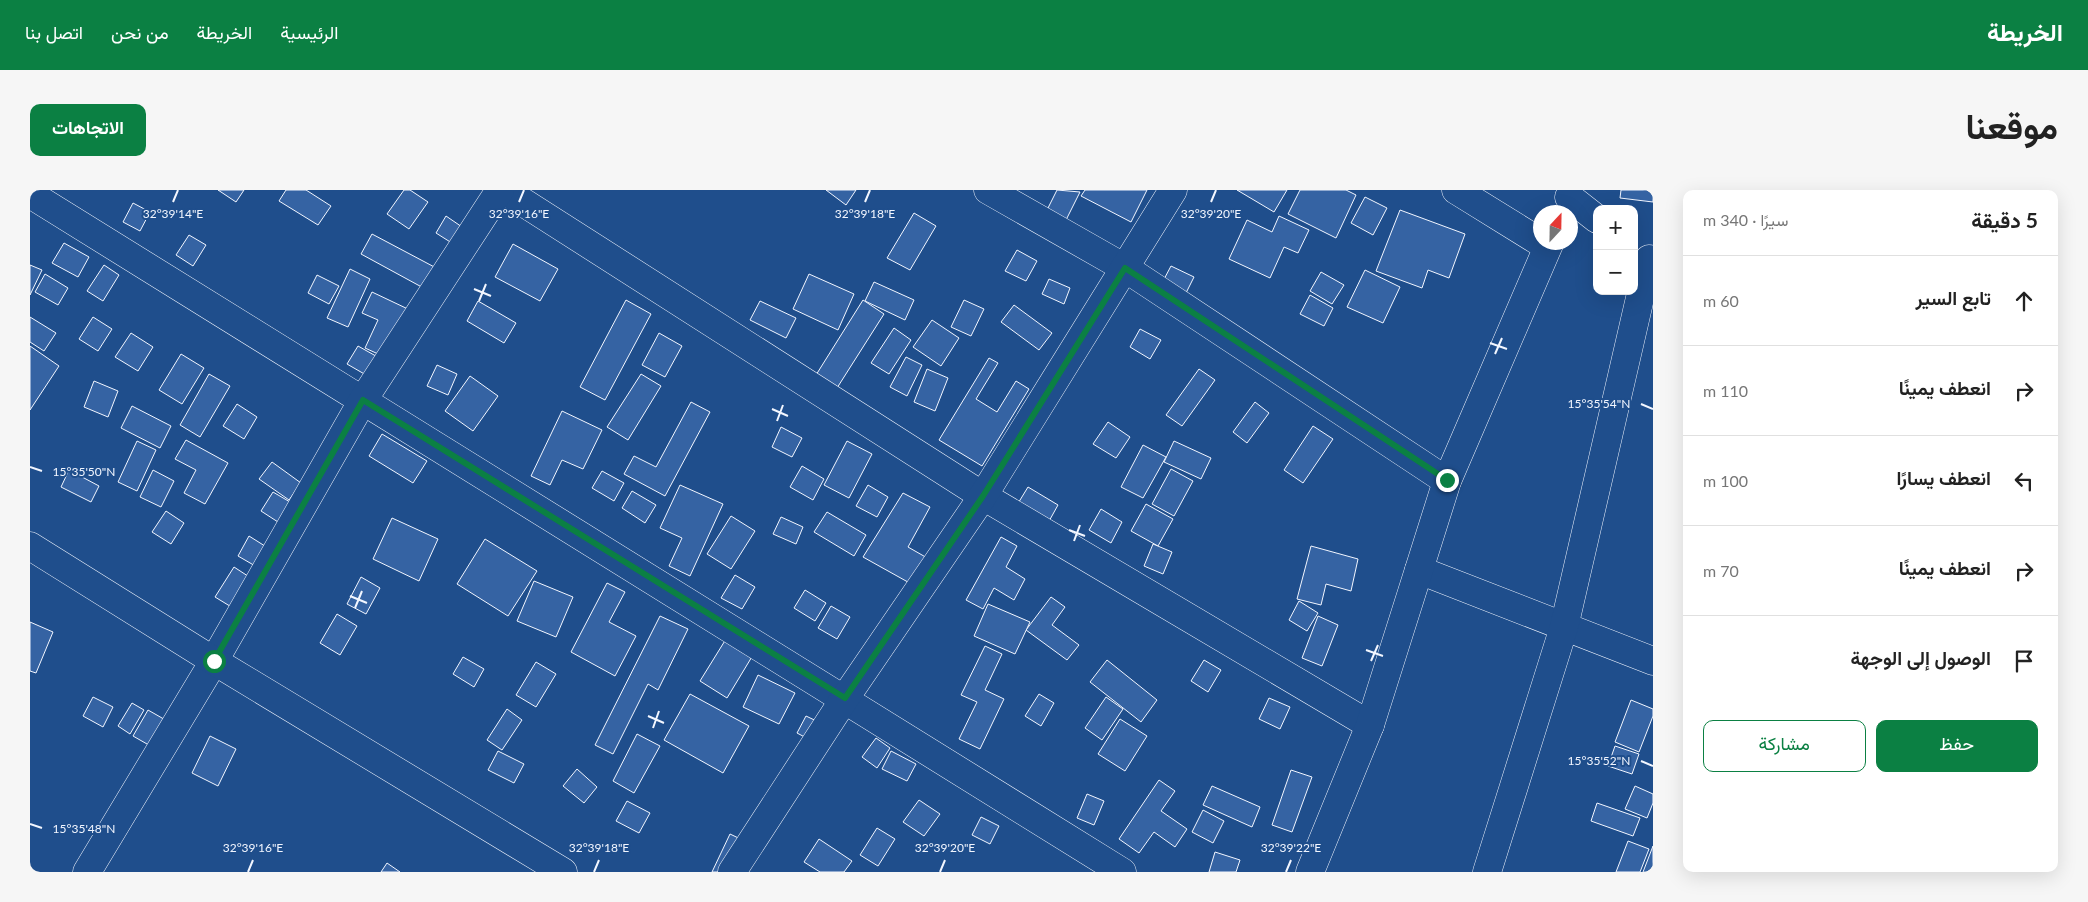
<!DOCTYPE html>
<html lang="ar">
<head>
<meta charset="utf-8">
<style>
	:root { --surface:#fff; --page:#f6f6f6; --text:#222; --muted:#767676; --line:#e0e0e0; --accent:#0b8043 }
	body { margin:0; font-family:Lato,Vazirmatn,sans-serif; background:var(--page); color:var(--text); direction:rtl }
	.controls { position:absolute; right:15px; top:15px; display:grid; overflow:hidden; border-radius:10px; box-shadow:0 5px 20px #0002 }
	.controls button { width:45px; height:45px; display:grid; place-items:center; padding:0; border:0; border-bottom:1px solid var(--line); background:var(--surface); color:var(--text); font:25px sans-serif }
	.compass { position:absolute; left:1503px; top:15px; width:45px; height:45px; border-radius:50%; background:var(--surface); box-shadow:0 5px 20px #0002; rotate:22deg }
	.stop { position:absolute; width:15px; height:15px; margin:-11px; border:4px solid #0b8043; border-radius:50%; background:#fff }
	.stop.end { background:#0b8043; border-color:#fff; box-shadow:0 1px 5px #0008 }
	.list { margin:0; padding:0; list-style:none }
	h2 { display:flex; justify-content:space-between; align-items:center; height:65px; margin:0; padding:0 20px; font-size:21px }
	h2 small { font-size:16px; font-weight:400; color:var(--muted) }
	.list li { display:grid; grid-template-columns:32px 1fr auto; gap:15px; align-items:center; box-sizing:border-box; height:90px; padding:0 20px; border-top:1px solid var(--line) }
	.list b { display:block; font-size:19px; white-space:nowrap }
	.list em { font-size:16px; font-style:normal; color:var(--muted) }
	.actions { display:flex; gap:10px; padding:15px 20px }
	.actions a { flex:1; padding:11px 0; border:1px solid var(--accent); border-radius:10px; text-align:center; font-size:18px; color:var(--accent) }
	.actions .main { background:var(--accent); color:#fff }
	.icon { flex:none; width:28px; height:28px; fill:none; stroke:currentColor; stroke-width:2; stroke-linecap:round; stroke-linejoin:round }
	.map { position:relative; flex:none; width:1623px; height:682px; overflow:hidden; direction:ltr; border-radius:10px }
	header { display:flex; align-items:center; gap:30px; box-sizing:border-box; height:70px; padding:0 25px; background:var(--accent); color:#fff }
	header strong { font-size:24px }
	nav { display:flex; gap:28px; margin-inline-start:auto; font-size:18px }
	.intro { display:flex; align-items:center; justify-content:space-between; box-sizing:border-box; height:120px; padding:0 30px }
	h1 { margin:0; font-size:35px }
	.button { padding:12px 22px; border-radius:10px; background:var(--accent); color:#fff; font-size:18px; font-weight:700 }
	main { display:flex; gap:30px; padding:0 30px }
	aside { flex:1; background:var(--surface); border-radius:10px; box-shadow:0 5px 20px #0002 }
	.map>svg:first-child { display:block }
	.building { fill:#3563a3; stroke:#f2f6ff }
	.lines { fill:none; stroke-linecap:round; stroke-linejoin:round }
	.street-casing { stroke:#f2f6ff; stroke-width:29 }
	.secondary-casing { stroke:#f2f6ff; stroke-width:29 }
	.street { stroke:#1f4e8c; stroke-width:28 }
	.secondary { stroke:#1f4e8c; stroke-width:28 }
	.route { stroke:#0b8043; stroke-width:6 }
	.ticks { fill:none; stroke:#f2f6ff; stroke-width:2 }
	.ticks-label { font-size:12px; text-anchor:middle; fill:#f2f6ff; stroke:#1f4e8c; stroke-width:4; stroke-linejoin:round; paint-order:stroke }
</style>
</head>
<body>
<header>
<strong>الخريطة</strong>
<nav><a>الرئيسية</a><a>الخريطة</a><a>من نحن</a><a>اتصل بنا</a></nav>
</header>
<div class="intro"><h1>موقعنا</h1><a class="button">الاتجاهات</a></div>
<main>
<aside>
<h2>5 دقيقة<small>سيرًا · 340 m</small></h2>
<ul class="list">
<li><svg class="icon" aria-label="ahead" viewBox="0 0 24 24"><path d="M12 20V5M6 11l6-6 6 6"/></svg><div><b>تابع السير</b></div><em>60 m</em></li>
<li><svg class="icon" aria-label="right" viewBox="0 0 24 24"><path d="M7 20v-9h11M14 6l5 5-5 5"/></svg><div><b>انعطف يمينًا</b></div><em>110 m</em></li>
<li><svg class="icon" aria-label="left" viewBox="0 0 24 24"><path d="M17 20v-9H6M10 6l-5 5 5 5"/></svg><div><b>انعطف يسارًا</b></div><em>100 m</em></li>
<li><svg class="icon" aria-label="right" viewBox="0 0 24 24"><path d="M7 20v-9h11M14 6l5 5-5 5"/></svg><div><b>انعطف يمينًا</b></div><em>70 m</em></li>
<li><svg class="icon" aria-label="arrive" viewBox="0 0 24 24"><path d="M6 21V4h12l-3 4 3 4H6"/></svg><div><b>الوصول إلى الوجهة</b></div></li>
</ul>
<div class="actions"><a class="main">حفظ</a><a>مشاركة</a></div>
</aside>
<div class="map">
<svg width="1623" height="682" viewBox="0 0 1623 682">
	<rect width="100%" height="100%" fill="#1f4e8c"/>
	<!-- building -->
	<g class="building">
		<polygon points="188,0 214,0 206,12"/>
		<polygon points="256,0 276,0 301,16 288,35 249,11"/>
		<polygon points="374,0 380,0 398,12 379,39 357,24"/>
		<polygon points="796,0 826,0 816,15"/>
		<polygon points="1027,0 1050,2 1036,30 1017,20"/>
		<polygon points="1055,0 1117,0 1101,32 1051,6"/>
		<polygon points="1207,0 1257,0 1244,22"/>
		<polygon points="1270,0 1316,0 1326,5 1306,48 1258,24"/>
		<polygon points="1591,0 1623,0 1623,12 1590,8"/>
		<polygon points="1335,7 1357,18 1343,45 1321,33"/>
		<polygon points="103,13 120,22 110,41 93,32"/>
		<polygon points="1370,20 1435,44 1419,88 1398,80 1392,98 1346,81"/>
		<polygon points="884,23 906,36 880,80 857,68"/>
		<polygon points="416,26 435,39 425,55 406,43"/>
		<polygon points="1249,26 1279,40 1268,63 1254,57 1240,88 1199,69 1217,30 1242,42"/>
		<polygon points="342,44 410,80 399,101 331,64"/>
		<polygon points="159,45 176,55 163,76 146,65"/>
		<polygon points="34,53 59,67 48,87 22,73"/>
		<polygon points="483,54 528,79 510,111 465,87"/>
		<polygon points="987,60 1007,71 996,91 975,81"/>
		<polygon points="0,75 12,80 0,105"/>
		<polygon points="74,75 89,85 73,111 57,101"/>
		<polygon points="1141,76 1164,87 1155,105 1132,93"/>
		<polygon points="320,79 340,89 318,137 297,128"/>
		<polygon points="1335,80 1370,97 1353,133 1317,117"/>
		<polygon points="1291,82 1314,95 1302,114 1280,101"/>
		<polygon points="15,84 38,98 28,115 5,102"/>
		<polygon points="779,84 824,104 808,140 763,119"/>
		<polygon points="287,85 309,96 299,114 278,103"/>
		<polygon points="1019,89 1040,98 1034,114 1012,104"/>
		<polygon points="844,92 884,110 875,130 835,111"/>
		<polygon points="342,102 380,120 357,168 335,158 348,130 332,123"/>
		<polygon points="1280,105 1303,118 1294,136 1270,124"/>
		<polygon points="596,110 621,124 575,210 550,197"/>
		<polygon points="833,110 854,124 807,198 786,185"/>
		<polygon points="934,110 954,119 941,146 921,137"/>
		<polygon points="448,111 486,133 474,153 437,131"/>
		<polygon points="730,111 766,128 756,148 720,130"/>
		<polygon points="984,115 1022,143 1009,160 971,132"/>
		<polygon points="0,127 26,143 14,161 0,152"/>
		<polygon points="63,127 82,139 68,161 49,149"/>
		<polygon points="902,130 929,148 911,176 883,157"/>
		<polygon points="864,138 881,150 859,184 841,173"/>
		<polygon points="1110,139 1131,150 1120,169 1100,157"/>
		<polygon points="101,143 123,157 108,181 85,167"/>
		<polygon points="629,143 652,156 635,187 612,175"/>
		<polygon points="0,156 29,176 0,220"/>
		<polygon points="328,156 353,170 343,189 317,174"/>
		<polygon points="151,164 174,178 152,214 129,200"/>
		<polygon points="876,167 892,175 877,206 860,197"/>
		<polygon points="959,168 968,173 946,209 967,222 986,191 999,199 952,276 909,250"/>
		<polygon points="407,175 427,184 418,205 397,196"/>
		<polygon points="897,179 918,188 905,221 884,212"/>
		<polygon points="1169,179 1185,190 1152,236 1136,225"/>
		<polygon points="179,184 200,196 170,247 150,235"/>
		<polygon points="611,184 631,196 598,250 577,237"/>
		<polygon points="440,186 468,206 443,241 415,221"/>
		<polygon points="64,191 88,201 78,227 54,217"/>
		<polygon points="661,212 680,222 635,306 594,284 604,266 626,277"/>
		<polygon points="1225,212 1239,223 1217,253 1203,242"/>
		<polygon points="207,214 227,227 214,249 193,236"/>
		<polygon points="102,216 141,236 130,258 91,238"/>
		<polygon points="532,221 572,240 553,279 532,270 520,295 501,286"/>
		<polygon points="1078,232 1100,247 1086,268 1063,254"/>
		<polygon points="1283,236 1303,249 1273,293 1254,280"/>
		<polygon points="751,237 772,248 762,267 742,257"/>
		<polygon points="352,244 397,271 383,293 339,266"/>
		<polygon points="156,250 198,273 175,314 154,303 166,280 145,269"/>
		<polygon points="107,251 126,260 107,301 88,292"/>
		<polygon points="817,251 842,264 819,308 794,295"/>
		<polygon points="1144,251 1181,268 1171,289 1134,272"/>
		<polygon points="1113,255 1136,267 1113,308 1091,297"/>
		<polygon points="242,272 271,293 259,310 229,289"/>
		<polygon points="772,276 794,289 783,310 760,297"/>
		<polygon points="1141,279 1163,291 1144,326 1122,314"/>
		<polygon points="39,280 69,296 61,312 31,297"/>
		<polygon points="123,280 144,291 131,317 110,307"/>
		<polygon points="572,281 594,293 584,311 562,298"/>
		<polygon points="650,295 693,314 660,386 639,376 652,348 630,338"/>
		<polygon points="838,295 858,307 847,327 826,316"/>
		<polygon points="998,297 1028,315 1018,333 987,315"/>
		<polygon points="602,301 626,315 615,333 592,318"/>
		<polygon points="243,302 260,312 248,332 231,321"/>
		<polygon points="873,303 900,317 878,357 899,369 885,396 833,367"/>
		<polygon points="1116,314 1143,329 1128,356 1101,341"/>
		<polygon points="1071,319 1092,332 1081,353 1059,340"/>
		<polygon points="136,321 154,333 141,354 122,342"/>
		<polygon points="797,322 836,345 824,366 784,342"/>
		<polygon points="701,326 725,341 701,379 677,364"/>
		<polygon points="751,327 773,337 766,354 743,344"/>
		<polygon points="362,328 408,349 389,391 343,369"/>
		<polygon points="219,346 238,358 227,377 208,366"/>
		<polygon points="971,347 987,356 976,377 995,389 984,410 964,398 953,419 936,410"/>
		<polygon points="455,349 507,381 478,426 427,394"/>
		<polygon points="1123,354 1142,362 1133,384 1114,376"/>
		<polygon points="1281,356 1328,369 1321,401 1296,394 1291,415 1267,409"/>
		<polygon points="204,377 227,392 208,421 185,407"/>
		<polygon points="705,385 725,397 712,419 691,408"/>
		<polygon points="331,387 350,398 336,424 317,414"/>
		<polygon points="504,391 543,407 526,447 487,431"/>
		<polygon points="577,393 595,402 579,432 606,446 585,486 541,462"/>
		<polygon points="775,400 796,413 785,431 764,418"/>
		<polygon points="1021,407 1035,417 1022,435 1049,455 1037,470 996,440"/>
		<polygon points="1269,411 1288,423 1277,441 1259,430"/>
		<polygon points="958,414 1000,432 985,464 944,446"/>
		<polygon points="801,416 820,427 807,449 788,438"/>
		<polygon points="307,424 327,436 310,465 290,453"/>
		<polygon points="630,426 658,439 628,500 618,494 583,564 565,555"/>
		<polygon points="1288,426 1308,435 1292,476 1272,468"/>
		<polygon points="0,432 23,442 6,483 0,481"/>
		<polygon points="696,449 723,465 697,508 670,491"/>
		<polygon points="955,456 972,464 955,500 974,509 950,559 929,549 947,512 931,505"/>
		<polygon points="433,467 454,479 444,497 423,484"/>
		<polygon points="1077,470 1127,510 1111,532 1060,492"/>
		<polygon points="1174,470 1191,480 1178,502 1161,491"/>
		<polygon points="506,472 526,484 506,517 486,505"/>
		<polygon points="728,485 765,503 749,534 713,517"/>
		<polygon points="660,504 719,536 693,583 634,550"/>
		<polygon points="1009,504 1024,513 1011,536 995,526"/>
		<polygon points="63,507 83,517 73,537 53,526"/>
		<polygon points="1076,507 1093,519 1072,550 1055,538"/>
		<polygon points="1239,508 1260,517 1250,539 1229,529"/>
		<polygon points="1601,510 1623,519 1623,526 1609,562 1585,552"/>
		<polygon points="102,513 114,520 100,544 88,536"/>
		<polygon points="477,519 492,530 472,560 457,550"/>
		<polygon points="118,520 139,532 124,558 103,546"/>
		<polygon points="776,526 797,536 788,554 767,543"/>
		<polygon points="1090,529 1117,546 1095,581 1068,564"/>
		<polygon points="607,544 630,556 604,603 583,591"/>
		<polygon points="180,546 206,559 188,596 162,583"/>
		<polygon points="846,548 860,558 847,578 832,567"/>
		<polygon points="1585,556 1609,564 1602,584 1578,576"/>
		<polygon points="468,561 494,574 484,593 458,580"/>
		<polygon points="861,561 886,574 877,591 852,579"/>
		<polygon points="547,579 567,597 554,613 533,596"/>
		<polygon points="1261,580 1282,587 1262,642 1242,635"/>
		<polygon points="1129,590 1145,601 1131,621 1157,639 1145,657 1124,642 1109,663 1089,649"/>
		<polygon points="1182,596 1230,617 1222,637 1173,615"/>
		<polygon points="1605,596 1623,604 1623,613 1617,628 1595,619"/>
		<polygon points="1057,604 1074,611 1064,635 1047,628"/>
		<polygon points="889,610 910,624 894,646 873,632"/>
		<polygon points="597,611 620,623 609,643 586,631"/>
		<polygon points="1567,613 1610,628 1603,646 1561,631"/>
		<polygon points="1173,620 1194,631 1183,653 1162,642"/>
		<polygon points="951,627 969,636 960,654 942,645"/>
		<polygon points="847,638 865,649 848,676 830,665"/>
		<polygon points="700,644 721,654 708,682 682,682"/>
		<polygon points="789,649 822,671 814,682 790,682 774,672"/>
		<polygon points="1598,651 1619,659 1610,682 1586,682"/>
		<polygon points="1623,656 1623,682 1613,682"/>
		<polygon points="1185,662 1210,670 1206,682 1179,682"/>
		<polygon points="357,673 370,682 351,682"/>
	</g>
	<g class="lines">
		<defs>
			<g id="street">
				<polyline points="474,0 953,306 1340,535"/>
				<polyline points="958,0 1095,78 1417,291"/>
				<polyline points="1426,0 1510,52"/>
				<polyline points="0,4 1092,682"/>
				<polyline points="1539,7 1567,29"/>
				<polyline points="1389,380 1623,471"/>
				<polyline points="57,682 184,471 333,210 470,0"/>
				<polyline points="702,682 815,508 953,306 1143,0"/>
				<polyline points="1280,682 1340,535 1417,291 1520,52"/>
				<polyline points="1457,682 1534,437 1619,69"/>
			</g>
			<polyline id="secondary" points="0,356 184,471 533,682"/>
		</defs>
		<!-- street casing -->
		<use href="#street" class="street-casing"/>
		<!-- secondary casing -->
		<use href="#secondary" class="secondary-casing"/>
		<!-- street -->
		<use href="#street" class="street"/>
		<!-- secondary -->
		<use href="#secondary" class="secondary"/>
	</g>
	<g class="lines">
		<!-- route -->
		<polyline class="route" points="184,471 333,210 815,508 953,306 1095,78 1417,290"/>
	</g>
	<!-- ticks -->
	<path class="ticks" d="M143,12L148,0M489,12L494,0M835,12L840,0M1181,12L1186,0M444,99L461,106M449,111L456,94M1460,153L1477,159M1465,164L1472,148M1611,214L1623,219M742,219L758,226M747,231L753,215M0,277L12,281M1039,340L1055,346M1044,351L1050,335M320,406L337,413M325,418L332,401M1336,460L1353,466M1341,471L1348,455M618,526L634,533M623,538L629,521M1611,571L1623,576M0,634L12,638M218,682L223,670M564,682L569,670M910,682L915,670M1256,682L1261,670"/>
	<g class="ticks-label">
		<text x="143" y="28">32°39'14"E</text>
		<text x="489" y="28">32°39'16"E</text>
		<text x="835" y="28">32°39'18"E</text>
		<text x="1181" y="28">32°39'20"E</text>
		<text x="1569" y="218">15°35'54"N</text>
		<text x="54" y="286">15°35'50"N</text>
		<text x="1569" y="575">15°35'52"N</text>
		<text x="54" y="643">15°35'48"N</text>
		<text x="223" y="662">32°39'16"E</text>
		<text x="569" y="662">32°39'18"E</text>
		<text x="915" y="662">32°39'20"E</text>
		<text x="1261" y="662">32°39'22"E</text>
	</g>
</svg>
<div class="controls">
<button>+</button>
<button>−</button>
</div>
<svg class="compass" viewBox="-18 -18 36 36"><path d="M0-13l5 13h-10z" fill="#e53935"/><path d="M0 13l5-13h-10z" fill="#767676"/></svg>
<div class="stop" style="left:184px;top:471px"></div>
<div class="stop end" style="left:1417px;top:290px"></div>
</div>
</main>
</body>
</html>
